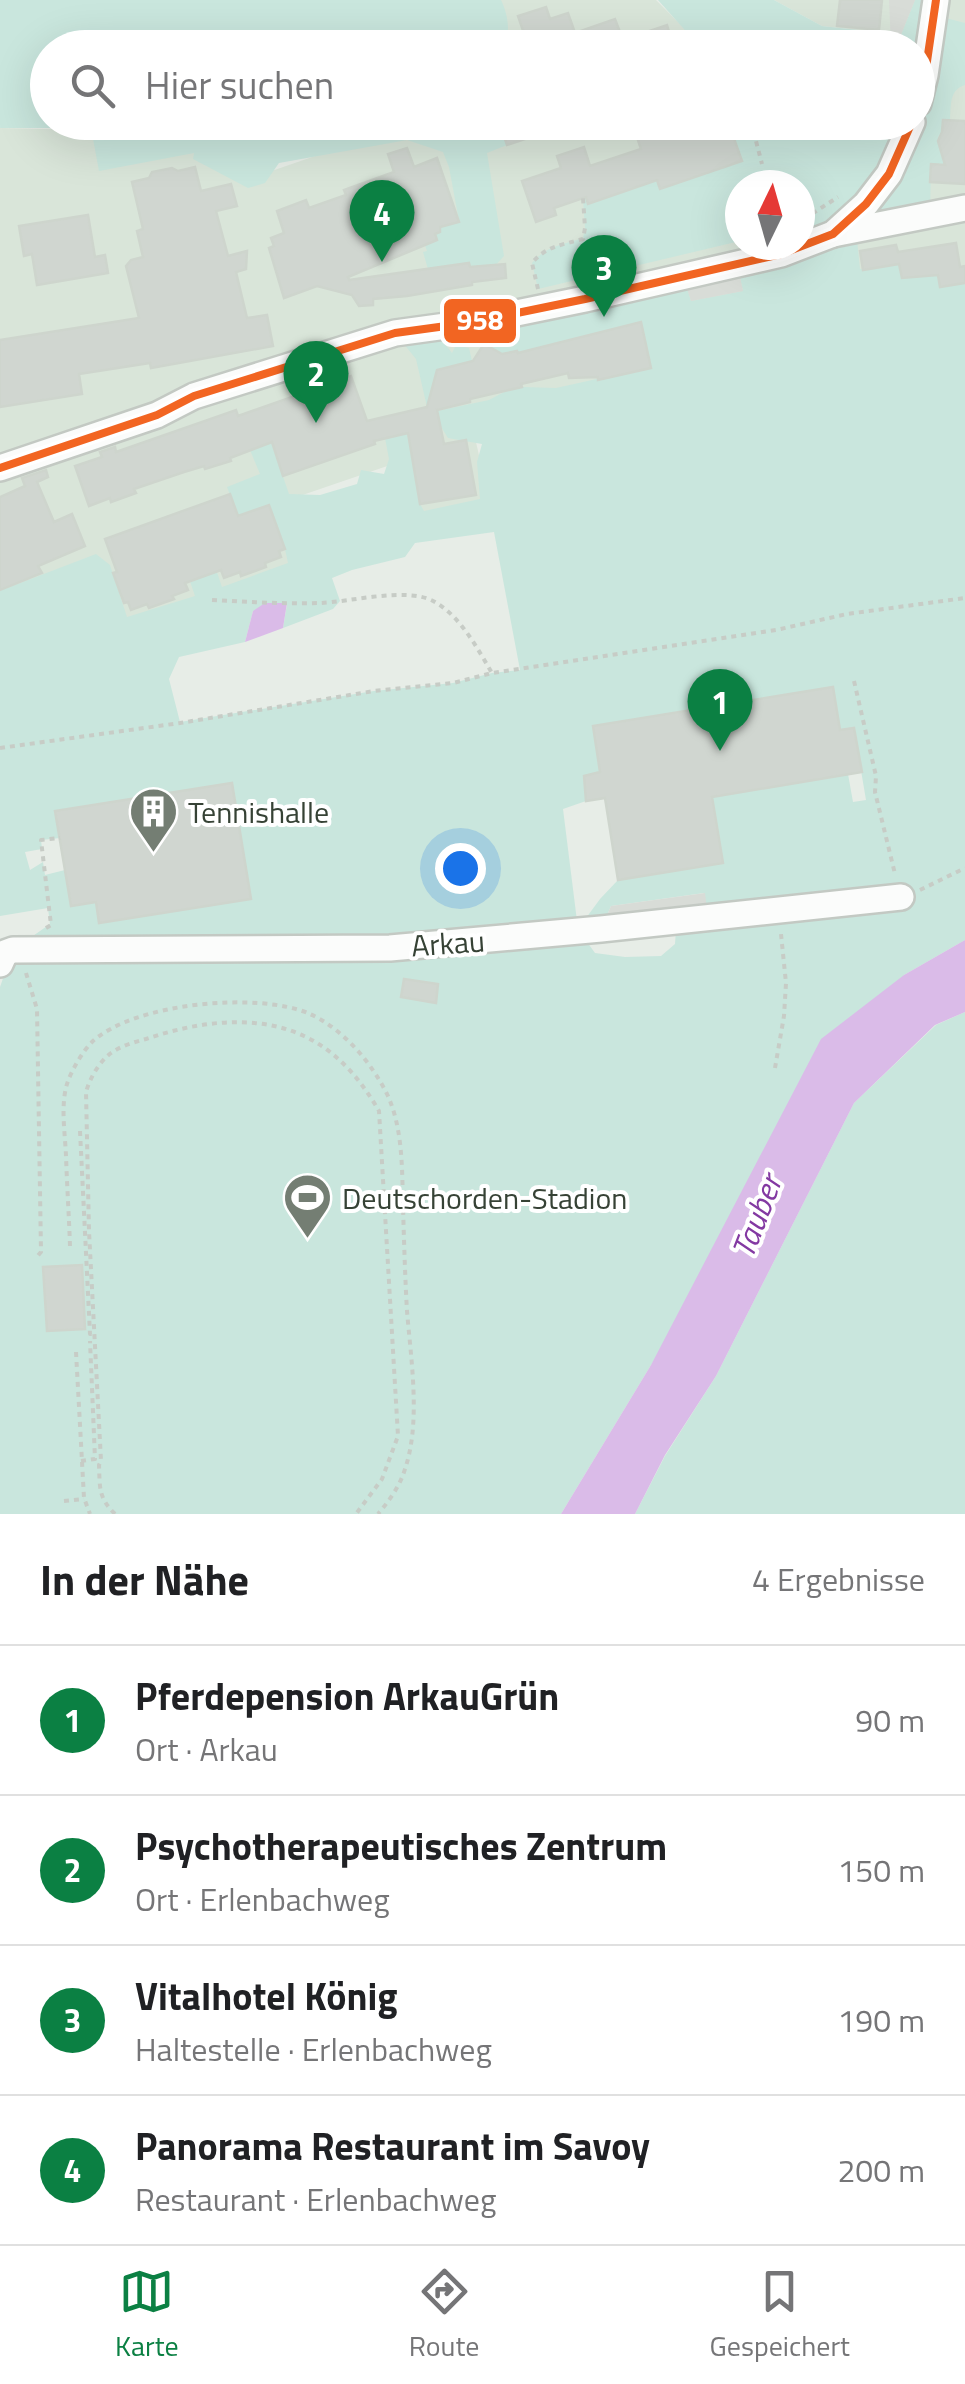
<!DOCTYPE html>
<html lang="de">
<head>
<meta charset="utf-8">
<style>
	:root { --surface:#fff; --page:#f2f2f2; --text:#202124; --muted:#757577; --line:#e0e0e0; --accent:#0b8043 }
	body { margin:0; font-family:"Titillium Web",sans-serif; background:var(--page); color:var(--text) }
	.compass { position:absolute; left:725px; top:170px; width:90px; height:90px; border-radius:50%; background:var(--surface); box-shadow:0 10px 40px #0002; rotate:5deg }
	.you { position:absolute; left:460px; top:868px; width:35px; height:35px; margin:-25px; border:8px solid #fff; border-radius:50%; background:#1a73e8; box-shadow:0 0 0 15px #1a73e833 }
	.badge { display:grid; place-items:center; width:65px; height:65px; border-radius:50%; background:var(--accent); color:#fff; font-size:32px; font-weight:700 }
	.pin { position:absolute; translate:-50% -82px; filter:drop-shadow(0 2px 5px #0008) }
	.pin::after { content:''; position:absolute; top:52px; width:35px; height:30px; background:inherit; clip-path:polygon(0 0,100% 0,50% 100%) }
	.list { margin:0; padding:0; list-style:none }
	h2 { display:flex; justify-content:space-between; align-items:center; height:130px; margin:0; padding:0 40px; font-size:42px }
	h2 small { font-size:32px; font-weight:400; color:var(--muted) }
	.list li { display:grid; grid-template-columns:65px 1fr auto; gap:30px; align-items:center; box-sizing:border-box; height:150px; padding:0 40px; border-top:2px solid var(--line) }
	.list b { display:block; font-size:38px; white-space:nowrap }
	.list p { margin:0; font-size:32px; white-space:nowrap; color:var(--muted) }
	.list em { font-size:32px; font-style:normal; color:var(--muted) }
	.icon { flex:none; width:55px; height:55px; fill:none; stroke:currentColor; stroke-width:2; stroke-linecap:round; stroke-linejoin:round }
	.map { position:relative; flex:none; width:965px; height:1514px; overflow:hidden }
	.search { position:absolute; background:var(--surface); box-shadow:0 10px 40px #0002; left:30px; right:30px; top:30px; height:110px; display:flex; align-items:center; gap:25px; box-sizing:border-box; padding:0 35px; border-radius:55px; color:var(--muted); font-size:38px }
	.sheet { height:730px; background:var(--surface) }
	nav { display:flex; justify-content:space-around; align-items:center; box-sizing:border-box; height:140px; border-top:2px solid var(--line); background:var(--surface); font-size:28px; color:var(--muted) }
	nav a { display:grid; justify-items:center; gap:5px }
	nav .on { color:var(--accent) }
	.map>svg:first-child { display:block }
	.residential { fill:#d9e5d9; fill-rule:evenodd }
	.green { fill:#c9e6dd; fill-rule:evenodd }
	.parking { fill:#d8dcd7 }
	.water { fill:#dabbe8 }
	.building { fill:#d0d6d0; stroke:#ced5cd; stroke-width:2.5 }
	.lines { fill:none; stroke-linecap:round; stroke-linejoin:round }
	.minor-casing { stroke:#c3c9c3; stroke-width:30 }
	.path { stroke:#c7ccc6; stroke-width:4; stroke-dasharray:5 5; stroke-linecap:butt }
	.minor { stroke:#fbfcfb; stroke-width:25 }
	.bus-1-casing { stroke:#fff; stroke-width:15 }
	.bus-1 { stroke:#f26522; stroke-width:8 }
	.labels { text-anchor:middle; dominant-baseline:central; stroke-width:8; stroke-linejoin:round; paint-order:stroke }
	.poi-label { font-size:30px; fill:#364235; stroke:#fff; text-anchor:start }
	.street-label { font-size:30px; fill:#364235; stroke:#fff }
	.water-label { font-size:32px; font-style:italic; fill:#8339a2; stroke:#fff }
	.line-badge { stroke:#fff; stroke-width:4 }
	.badge-label { font-size:28px; text-anchor:middle; font-weight:bold; fill:#fff }
</style>
</head>
<body>
<div class="map">
<svg width="965" height="1514" viewBox="0 0 965 1514">
	<rect width="100%" height="100%" fill="#e7ede7"/>
	<!-- residential -->
	<g class="residential">
		<polygon points="430,0 656,0 703,47 444,47"/>
		<path d="M774,0H965V336L667,380L470,416L489,499L420,522L399,462L285,501L305,571L123,637L0,604V128L221,133L257,176L411,123L918,122V48L880,47L884,33L822,26ZM740,185H800V245H740Z"/>
	</g>
	<!-- green -->
	<g class="green">
		<path d="M0,0H501C508,14 511,33 504,47L48,48V122H475L476,130L486,136L494,123H499L507,145L487,153L504,256L481,281L480,266L470,267L469,263L428,269L423,252L427,251L425,245L437,240L435,234L440,232V227L459,221L449,167L443,152L407,140L279,163L265,183L248,188L193,159L194,153L99,171L91,128H0Z"/>
		<polygon points="658,0 774,0 822,26 885,33 880,47 700,47"/>
		<path d="M915,0H936L934,15L965,23V85C949,90 951,105 950,120H943L942,132L938,137L939,144L944,147L943,165H931L930,215L856,230L860,269L899,264L965,283V940L904,975L651,1365L561,1514H0V987L13,950L50,924L48,908L0,916V587L2,590L96,554L110,565L127,617L195,596L177,543L204,534L222,587L288,563L285,549L238,516L227,487L260,474L250,450L262,416L289,494L320,495L357,484L361,470L384,474L389,459L385,438L407,433L420,504L424,511L480,499L477,462L482,444L448,438L440,425L437,411L489,400L506,391L522,387L556,388L651,367L641,323L518,353L516,351L502,355L484,344L482,320L683,276L691,301L743,291L737,264L800,245V185H740V241L538,289L532,263C546,246 562,245 583,238L585,228L583,198L586,197L589,203L657,180L741,160L728,123L918,122V48L896,47ZM494,532L520,670L492,673L453,683L374,691L180,722L169,679L179,657L245,642L253,611L287,604L283,628L333,609L340,601L332,578L352,570L405,557L415,543ZM832,687L840,730L854,729L866,800L853,802L848,774L712,797L723,863L618,880L600,899L578,929L563,809L586,801L584,776L600,772L593,726ZM232,783L251,898L100,923L96,902L71,905L65,870L45,875L43,862L30,870L25,852L42,849L41,840L60,838L56,811ZM704,893L676,930L675,944L661,956L625,957L595,953L579,931L601,929L611,906Z"/>
		<polygon points="432,328 452,353 456,345 469,348 472,361 436,370 439,384 432,387 427,407 416,359 395,333"/>
		<polygon points="965,1012 965,1514 635,1514 665,1456 716,1376 854,1103 936,1025"/>
	</g>
	<!-- parking -->
	<g class="parking">
		<polygon points="889,0 915,0 896,47 885,47 891,45"/>
		<polygon points="737,264 743,291 691,301 683,276"/>
		<polygon points="705,893 708,917 601,929 611,906"/>
	</g>
	<!-- water -->
	<g class="water">
		<polygon points="265,603 287,603 283,628 245,642 253,611"/>
		<polygon points="965,940 965,1012 935,1025 854,1103 716,1376 665,1455 635,1514 561,1514 651,1365 821,1039 904,975"/>
	</g>
	<!-- building -->
	<g class="building">
		<polygon points="840,0 882,0 879,30 837,26"/>
		<polygon points="546,7 550,19 568,13 575,33 615,19 623,40 667,25 674,48 529,48 518,16"/>
		<polygon points="943,120 965,121 965,184 930,182 931,164 945,165 938,141 942,132"/>
		<polygon points="499,122 563,122 564,126 507,145"/>
		<polygon points="632,122 728,122 742,161 660,189 657,180 588,204 586,197 554,208 556,215 536,222 522,181 561,168 557,156 584,147 590,166 641,149"/>
		<polygon points="407,148 414,167 437,158 459,222 440,227 440,232 435,234 437,240 348,277 349,280 469,263 470,267 505,264 506,278 472,282 472,285 407,296 373,299 373,305 359,306 352,295 317,286 284,298 269,248 274,246 271,238 284,233 277,211 306,200 309,208 346,195 344,190 394,172 388,154"/>
		<polygon points="195,167 201,191 231,184 237,206 216,211 228,256 247,251 246,269 236,272 247,318 267,315 273,346 151,368 150,363 79,374 82,394 0,407 0,340 139,318 126,266 131,260 143,257 137,231 143,229 132,182 149,178 152,172 172,168 178,171"/>
		<polygon points="88,215 95,257 105,255 108,273 37,285 32,254 24,256 19,226"/>
		<polygon points="956,243 960,267 965,266 965,283 940,287 938,275 902,278 899,264 863,270 860,251 896,245 898,252"/>
		<polygon points="641,322 651,368 598,380 598,377 569,378 568,373 521,384 522,387 470,399 470,402 437,410 444,444 466,440 476,495 420,504 408,433 374,441 375,444 283,476 272,442 230,458 231,461 205,469 204,466 184,472 134,489 136,493 111,502 110,498 89,506 75,466 102,457 100,452 115,447 116,452 236,410 238,416 295,396 292,388 314,380 317,388 351,376 367,421 427,407 437,370 473,361 484,344 502,354 517,351 518,353"/>
		<polygon points="46,470 48,477 37,482 54,522 72,514 85,546 38,566 42,573 0,590 0,497 25,486 22,478"/>
		<polygon points="230,494 238,516 269,505 285,549 279,551 281,557 265,563 266,567 241,576 240,572 224,578 221,570 185,583 188,590 172,596 174,599 149,608 147,604 131,610 128,602 124,603 113,573 117,572 105,539"/>
		<polygon points="833,687 840,730 854,728 862,772 712,797 723,863 618,880 605,798 586,801 584,776 600,772 593,726"/>
		<polygon points="232,783 251,899 99,923 96,902 71,906 55,811"/>
		<polygon points="404,979 438,984 436,1003 401,997"/>
		<polygon points="82,1265 85,1329 47,1331 43,1267"/>
	</g>
	<g class="lines">
		<defs>
			<g id="minor">
				<polyline points="918,103 925,75 936,0"/>
				<polyline points="833,234 965,208"/>
				<polyline points="0,468 157,415 194,396 395,333 468,323 585,299 781,254 833,234 866,204 889,174 912,122"/>
				<polyline points="0,964 5,953 13,950 390,948 601,929 901,897"/>
			</g>
		</defs>
		<!-- minor casing -->
		<use href="#minor" class="minor-casing"/>
		<!-- path -->
		<g class="path">
			<polyline points="751,122 762,164"/>
			<polyline points="804,219 838,197"/>
			<path d="M538,289L532,263C546,246 562,245 583,239L585,228L583,198"/>
			<path d="M212,600C248,602 284,604 320,603C351,602 408,586 435,602C461,617 477,648 492,673"/>
			<polyline points="854,681 876,776 875,792 895,874"/>
			<polyline points="0,748 180,723 374,691 453,683 492,673 776,630 847,614 965,598"/>
			<polyline points="920,890 965,868"/>
			<polyline points="46,928 51,925 41,840 60,838"/>
			<polyline points="26,973 37,1009 41,1252 35,1259"/>
			<polyline points="775,1068 784,1016 786,983 781,934"/>
			<polyline points="80,1131 90,1334 95,1334"/>
			<path d="M70,1246C69,1216 67,1186 66,1156C65,1132 60,1103 68,1081C73,1068 83,1051 92,1042C133,1003 259,991 310,1014C343,1029 371,1062 387,1094C403,1128 402,1169 403,1206C404,1241 405,1276 407,1311C411,1360 421,1422 405,1469C400,1486 389,1501 378,1514"/>
			<polyline points="76,1352 84,1498 90,1514"/>
			<polyline points="81,1461 95,1459 90,1341"/>
			<polyline points="64,1501 84,1499"/>
			<path d="M115,1514C98,1497 100,1488 99,1465L101,1461L89,1231L86,1092C90,1078 99,1062 111,1053C121,1046 134,1042 146,1039C196,1022 255,1013 304,1036C338,1052 361,1080 379,1111L398,1436L382,1479L356,1514"/>
		</g>
		<!-- minor -->
		<use href="#minor" class="minor"/>
		<defs>
			<g id="bus-1">
				<polyline points="918,103 925,75 936,0"/>
				<polyline points="0,468 157,415 194,396 395,333 468,323 585,299 781,254 833,234 866,204 889,174 912,122"/>
			</g>
		</defs>
		<!-- bus-1 casing -->
		<use href="#bus-1" class="bus-1-casing"/>
		<!-- bus-1 -->
		<use href="#bus-1" class="bus-1"/>
	</g>
	<!-- icons -->
	<defs>
		<symbol id="building-pin" viewBox="-11 -11 22 30"><path d="M0 17L-7.5 6A9.5 9.5 0 1 1 7.5 6Z" fill="#747e73" stroke="#fff"/><path d="M-4-6H4V6H1V3H-1V6H-4ZM-2.5-4.3h1.7v1.8h-1.7ZM.8-4.3h1.7v1.8H.8ZM-2.5-1h1.7V.8h-1.7ZM.8-1h1.7V.8H.8Z" fill="#fff"/></symbol>
		<symbol id="stadium-pin" viewBox="-11 -11 22 30"><path d="M0 17L-7.5 6A9.5 9.5 0 1 1 7.5 6Z" fill="#747e73" stroke="#fff"/><path d="M0-5a6.5 5 0 1 0 0 10a6.5 5 0 1 0 0-10ZM-3.5-1.8h7v3.6h-7Z" fill="#fff"/></symbol>
	</defs>
	<g fill-rule="evenodd">
		<use href="#building-pin" x="126" y="784" width="55" height="75"/>
		<use href="#stadium-pin" x="280" y="1170" width="55" height="75"/>
	</g>
	<g class="labels">
		<!-- poi labels -->
		<g class="poi-label">
			<text x="188" y="812">Tennishalle</text>
			<text x="342" y="1198">Deutschorden-Stadion</text>
		</g>
		<!-- street labels -->
		<g class="street-label">
			<text transform="translate(448 943) rotate(-4)">Arkau</text>
		</g>
		<!-- water labels -->
		<g class="water-label">
			<text transform="translate(756 1216) rotate(-69)">Tauber</text>
		</g>
	</g>
	<rect class="line-badge" x="442" y="297" width="76" height="48" rx="10" fill="#f26522"/>
	<g class="badge-label">
		<text x="480" y="330">958</text>
	</g>
</svg>
<svg class="compass" viewBox="-18 -18 36 36"><path d="M0-13l5 13h-10z" fill="#e53935"/><path d="M0 13l5-13h-10z" fill="#757577"/></svg>
<div class="you"></div>
<div class="pin badge" style="left:720px;top:751px">1</div>
<div class="pin badge" style="left:316px;top:423px">2</div>
<div class="pin badge" style="left:604px;top:317px">3</div>
<div class="pin badge" style="left:382px;top:262px">4</div>
<div class="search"><svg class="icon" aria-label="search" viewBox="0 0 24 24"><circle cx="10" cy="10" r="6"/><path d="M15 15l6 6"/></svg>Hier suchen</div>
</div>
<section class="sheet">
<h2>In der Nähe<small>4 Ergebnisse</small></h2>
<ul class="list">
<li><span class="badge">1</span><div><b>Pferdepension ArkauGrün</b><p>Ort · Arkau</p></div><em>90 m</em></li>
<li><span class="badge">2</span><div><b>Psychotherapeutisches Zentrum</b><p>Ort · Erlenbachweg</p></div><em>150 m</em></li>
<li><span class="badge">3</span><div><b>Vitalhotel König</b><p>Haltestelle · Erlenbachweg</p></div><em>190 m</em></li>
<li><span class="badge">4</span><div><b>Panorama Restaurant im Savoy</b><p>Restaurant · Erlenbachweg</p></div><em>200 m</em></li>
</ul>
</section>
<nav>
<a class="on"><svg class="icon" aria-label="map" viewBox="0 0 24 24"><path d="M3 6l6-2 6 2 6-2v14l-6 2-6-2-6 2zM9 4v14M15 6v14"/></svg>Karte</a>
<a><svg class="icon" aria-label="directions" viewBox="0 0 24 24"><path d="M12 3l9 9-9 9-9-9zM9 14v-3h6M13 9l2 2-2 2"/></svg>Route</a>
<a><svg class="icon" aria-label="saved" viewBox="0 0 24 24"><path d="M7 4h10v16l-5-4-5 4z"/></svg>Gespeichert</a>
</nav>
</body>
</html>
